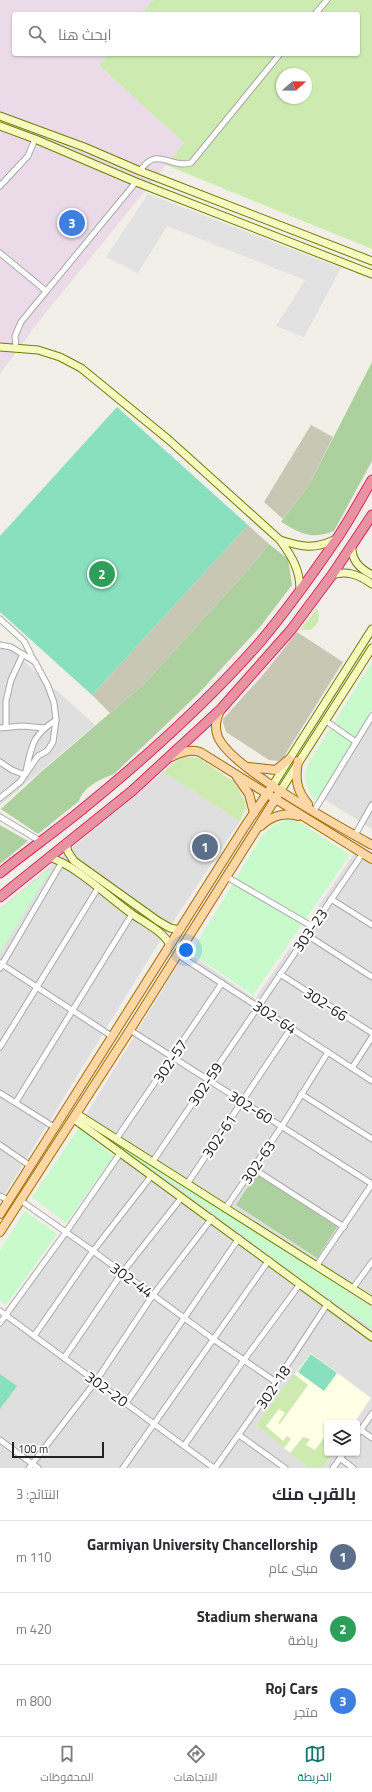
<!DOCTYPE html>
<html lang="ar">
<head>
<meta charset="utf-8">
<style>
	:root { --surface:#fff; --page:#f7f7f7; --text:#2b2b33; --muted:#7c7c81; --line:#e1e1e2; --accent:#0f766e }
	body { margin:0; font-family:"Titillium Web",Cairo,sans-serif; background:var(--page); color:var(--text); direction:rtl }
	.controls { position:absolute; right:12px; bottom:12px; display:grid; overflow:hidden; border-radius:4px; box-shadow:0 1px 3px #0004 }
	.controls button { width:36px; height:36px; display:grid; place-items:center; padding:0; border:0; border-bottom:1px solid var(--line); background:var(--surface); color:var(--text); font:20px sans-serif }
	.compass { position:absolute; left:276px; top:68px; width:36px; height:36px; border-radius:50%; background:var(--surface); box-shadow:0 1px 3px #0004; rotate:70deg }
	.scale { position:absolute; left:12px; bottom:10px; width:92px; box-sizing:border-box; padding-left:4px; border:2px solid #222; border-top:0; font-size:11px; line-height:14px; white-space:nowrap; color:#222; -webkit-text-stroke:3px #fff; paint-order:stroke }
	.you { position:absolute; left:186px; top:950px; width:14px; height:14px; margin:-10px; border:3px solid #fff; border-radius:50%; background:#1a73e8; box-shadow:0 0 0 6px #1a73e833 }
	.badge { display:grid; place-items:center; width:26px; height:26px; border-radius:50%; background:var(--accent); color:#fff; font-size:13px; font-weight:700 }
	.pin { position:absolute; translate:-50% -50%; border:2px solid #fff; box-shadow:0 1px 4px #0006 }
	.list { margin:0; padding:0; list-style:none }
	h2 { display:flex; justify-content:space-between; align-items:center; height:52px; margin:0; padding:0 16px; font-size:17px }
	h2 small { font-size:13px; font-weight:400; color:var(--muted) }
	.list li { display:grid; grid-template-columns:26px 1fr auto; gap:12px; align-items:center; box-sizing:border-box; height:72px; padding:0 16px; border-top:1px solid var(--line) }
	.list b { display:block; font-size:15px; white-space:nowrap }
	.list p { margin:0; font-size:13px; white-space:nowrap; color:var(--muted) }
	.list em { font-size:13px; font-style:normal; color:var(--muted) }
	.icon { flex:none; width:22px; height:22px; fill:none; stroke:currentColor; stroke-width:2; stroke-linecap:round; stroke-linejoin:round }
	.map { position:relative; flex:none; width:372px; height:1468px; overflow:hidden; direction:ltr }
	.search { position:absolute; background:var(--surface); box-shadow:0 1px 3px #0004; left:12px; right:12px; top:12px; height:44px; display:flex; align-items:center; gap:10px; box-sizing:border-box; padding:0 14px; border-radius:4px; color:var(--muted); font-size:15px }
	.sheet { height:268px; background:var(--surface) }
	nav { display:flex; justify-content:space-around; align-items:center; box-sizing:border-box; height:56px; border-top:1px solid var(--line); background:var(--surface); font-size:11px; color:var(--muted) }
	nav a { display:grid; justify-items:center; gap:2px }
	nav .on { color:var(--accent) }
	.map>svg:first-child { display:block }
	.residential { fill:#e0dfdf; fill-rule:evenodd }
	.industrial { fill:#ebdbe8 }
	.education { fill:#ffffe5 }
	.construction { fill:#c7c7b4 }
	.grass { fill:#cdebb0; fill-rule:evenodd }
	.forest { fill:#add19e }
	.park { fill:#c8facc }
	.pitch { fill:#88e0be }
	.parking { fill:#e2e2e2 }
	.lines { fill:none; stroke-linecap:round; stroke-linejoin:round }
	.street-casing { stroke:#a9a9a9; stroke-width:7 }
	.secondary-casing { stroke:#707d05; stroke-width:9 }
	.primary-casing { stroke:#a06b00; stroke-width:10 }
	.highway-casing { stroke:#dc2a67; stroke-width:11 }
	.street { stroke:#fff; stroke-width:5 }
	.secondary { stroke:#f7fabf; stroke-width:7 }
	.primary { stroke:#fcd6a4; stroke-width:8 }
	.highway { stroke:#e892a2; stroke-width:9 }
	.labels { text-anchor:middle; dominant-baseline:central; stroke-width:4; stroke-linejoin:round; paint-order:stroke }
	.street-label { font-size:15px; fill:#222; stroke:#fff }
</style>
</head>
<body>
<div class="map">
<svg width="372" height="1468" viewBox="0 0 372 1468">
	<rect width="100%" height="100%" fill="#f2efe9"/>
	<!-- residential -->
	<g class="residential">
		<polygon points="0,640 95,725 0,805"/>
		<polygon points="372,715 372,829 324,799"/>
		<polygon points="163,772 240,821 153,952 0,1202 0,908"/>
		<path d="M356,851L372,862V1468H0V1320L128,1141L86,1115L186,951L255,999ZM327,1423H357V1453H327Z"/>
	</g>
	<!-- industrial -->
	<polygon class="industrial" points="0,0 153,0 141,14 14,14 14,54 108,54 99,65 184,143 39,321 0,374"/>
	<!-- education -->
	<polygon class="education" points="311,1353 371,1398 354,1423 327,1423 327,1453 333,1453 322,1468 309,1468 256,1425"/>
	<!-- construction -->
	<g class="construction">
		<polygon points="311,425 333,437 309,485 283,519 264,502"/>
		<polygon points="248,525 269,544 249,569 144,684 110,713 92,695"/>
		<polygon points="297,632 343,662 283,758 278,761 269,760 226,732 223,723 223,719 262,676"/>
	</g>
	<!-- grass -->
	<g class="grass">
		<path d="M153,0H372V249L166,165L184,143L99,65L108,54H358V14H141ZM282,74H306V98H282Z"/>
		<path d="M317,608C321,617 319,625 310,630H300Z"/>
		<polygon points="186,756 199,758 234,782 245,801 246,808 240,821 163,772 176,761"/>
		<polygon points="294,1374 308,1385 280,1424 278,1423 285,1413 279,1409 266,1426 283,1441 287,1436 291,1439 284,1448 256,1425"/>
		<polygon points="327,1433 327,1453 333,1453 322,1468 309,1468 290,1453 303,1437 310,1439 306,1445 315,1450"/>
	</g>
	<!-- forest -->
	<g class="forest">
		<path d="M372,362V461L334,531C311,540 302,534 281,522L309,485Z"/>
		<path d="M269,544L288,559L292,585L260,627L198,694L114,774C101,779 84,786 79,801L38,834L1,809L41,772L144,684L249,569Z"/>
		<polygon points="0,825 28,841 0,864"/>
		<polygon points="256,1174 337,1227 317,1258 236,1205"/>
	</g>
	<!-- park -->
	<g class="park">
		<path d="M372,662V710L316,801C307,792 303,778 307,766Z"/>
		<polygon points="287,820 298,821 350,855 253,995 191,953 263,834 274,825"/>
		<polygon points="53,866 1,951 0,950 0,909"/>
		<polygon points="79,1128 114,1156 66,1223 32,1197"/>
		<polygon points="116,1141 319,1271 372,1308 372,1328 316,1290 176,1186 114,1144"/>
		<polygon points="25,1211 57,1234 6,1305 0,1300 0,1250"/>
	</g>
	<!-- pitch -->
	<g class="pitch">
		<polygon points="117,407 248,525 92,695 0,612 0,536"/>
		<polygon points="311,1354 337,1373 324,1391 298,1372"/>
		<polygon points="0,1374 17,1386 0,1409"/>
	</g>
	<!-- parking -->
	<polygon class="parking" points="148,194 341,268 304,337 276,326 305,280 167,226 138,273 106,257"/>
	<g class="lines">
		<defs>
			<g id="street">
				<polyline points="315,14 327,0"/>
				<path d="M140,171C157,145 170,169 191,163L280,54"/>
				<polyline points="0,186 28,156 35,139"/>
				<polyline points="0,253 46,291"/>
				<polyline points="16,347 15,336 21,322 136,182"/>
				<polyline points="0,619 24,641 34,661"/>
				<polyline points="0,645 11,647 35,662 48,686 54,703 56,720 53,742 47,751 38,756 20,782 0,798"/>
				<polyline points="326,721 356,742"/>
				<polyline points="6,727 6,701 11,680 23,654"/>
				<polyline points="0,728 22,726 45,728"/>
				<path d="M0,762L12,770L25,775C32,747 30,737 56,720"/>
				<polyline points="314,811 372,716"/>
				<polyline points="0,817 40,841"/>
				<polyline points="355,835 372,805"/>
				<polyline points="227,877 313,927"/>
				<polyline points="331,899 372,925"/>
				<polyline points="307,935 372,977"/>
				<polyline points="177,954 372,1081"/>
				<polyline points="0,963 113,1037"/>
				<polyline points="0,968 62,862"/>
				<polyline points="280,974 372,1033"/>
				<polyline points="130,1030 372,1184"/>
				<polyline points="0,1047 98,888"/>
				<polyline points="352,1068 372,1037"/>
				<polyline points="0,1093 54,1127"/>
				<polyline points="301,1094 372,1139"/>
				<polyline points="16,1102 132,914"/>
				<polyline points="117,1138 222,983"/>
				<polyline points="0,1145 29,1165"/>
				<polyline points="153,1161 363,853"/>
				<polyline points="254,1169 344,1227"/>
				<polyline points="187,1184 291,1028"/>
				<polyline points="0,1196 8,1200"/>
				<polyline points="20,1200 93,1251 213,1339 276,1382"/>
				<polyline points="225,1209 282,1126 328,1052"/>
				<polyline points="317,1265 372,1184"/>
				<polyline points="353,1288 372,1262"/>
				<polyline points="0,1311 214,1468"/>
				<polyline points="0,1323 66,1232 121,1152"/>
				<polyline points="34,1336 93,1251 152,1175"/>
				<polyline points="64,1358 122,1273 182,1197"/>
				<polyline points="126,1403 239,1238"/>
				<polyline points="361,1430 372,1438"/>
				<polyline points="239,1435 285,1468"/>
				<polyline points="357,1435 372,1414"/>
				<polyline points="0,1440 38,1468"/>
				<polyline points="184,1446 244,1360 300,1284"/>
				<polyline points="340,1458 353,1468"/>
				<polyline points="29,1468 96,1381 153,1295 212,1218"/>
				<polyline points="123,1468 269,1260"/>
				<polyline points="215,1468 276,1382 328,1303"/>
				<polyline points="333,1468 344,1453"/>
			</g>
			<g id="secondary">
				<polyline points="0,116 84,147 140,171 372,261"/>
				<polyline points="0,126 35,139 136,182 372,274"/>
				<path d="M0,347L38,350L60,357L81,368L169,440L280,540C292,557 300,569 300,590"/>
				<path d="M280,540C302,547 314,550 336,539"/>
				<path d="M352,545C351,560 359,568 372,575"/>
				<path d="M332,575C347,570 359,575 372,584"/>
				<polyline points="273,785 372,629"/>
				<polyline points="281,790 372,648"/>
				<polyline points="66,843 68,852 74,861 158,921 170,928 180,930"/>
				<path d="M49,857C77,866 108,897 132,914C145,923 163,931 170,945"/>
				<polyline points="77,1114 372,1301"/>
				<polyline points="74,1119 372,1337"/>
			</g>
			<g id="primary">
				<path d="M220,711C216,719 214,727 218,737C231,768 340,827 372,845"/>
				<path d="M171,757C181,752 189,749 200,752L372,859"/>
				<path d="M298,761C295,778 296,790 308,804"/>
				<polyline points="248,767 276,770 289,759"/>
				<polyline points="237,777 249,794 254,813"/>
				<path d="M261,826C271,816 285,812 298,816"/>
				<polyline points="0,1214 247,823 273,785"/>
				<polyline points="0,1232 130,1030 281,790"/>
			</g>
			<g id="highway">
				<path d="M0,873C26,852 53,833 79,812C143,760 206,704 260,642C287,610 312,575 336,540C349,521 360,500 372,480"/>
				<polyline points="0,897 132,791 221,709 291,630 332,575 372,515"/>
			</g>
		</defs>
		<!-- street casing -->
		<use href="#street" class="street-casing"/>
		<!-- secondary casing -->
		<use href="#secondary" class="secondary-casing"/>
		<!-- primary casing -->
		<use href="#primary" class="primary-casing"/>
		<!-- highway casing -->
		<use href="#highway" class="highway-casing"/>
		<!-- street -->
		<use href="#street" class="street"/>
		<!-- secondary -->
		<use href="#secondary" class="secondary"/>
		<!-- primary -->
		<use href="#primary" class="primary"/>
		<!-- highway -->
		<use href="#highway" class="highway"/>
	</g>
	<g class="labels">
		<!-- street labels -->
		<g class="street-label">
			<text transform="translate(310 930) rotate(-55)">303-23</text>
			<text transform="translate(326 1004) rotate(33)">302-66</text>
			<text transform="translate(275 1017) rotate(33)">302-64</text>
			<text transform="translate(170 1061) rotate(-56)">302-57</text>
			<text transform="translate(205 1084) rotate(-56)">302-59</text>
			<text transform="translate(251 1107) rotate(32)">302-60</text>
			<text transform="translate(219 1136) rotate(-56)">302-61</text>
			<text transform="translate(258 1162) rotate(-56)">302-63</text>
			<text transform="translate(132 1280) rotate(36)">302-44</text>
			<text transform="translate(273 1387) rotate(-56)">302-18</text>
			<text transform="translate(107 1389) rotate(36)">302-20</text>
		</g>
	</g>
</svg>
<div class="controls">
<button><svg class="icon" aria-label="layers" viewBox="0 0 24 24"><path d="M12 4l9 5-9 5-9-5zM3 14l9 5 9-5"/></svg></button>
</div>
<svg class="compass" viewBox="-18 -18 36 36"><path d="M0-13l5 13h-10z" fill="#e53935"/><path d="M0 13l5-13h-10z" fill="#7c7c81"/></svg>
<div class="scale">100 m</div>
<div class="you"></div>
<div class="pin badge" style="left:205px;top:847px;background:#5c6f8a">1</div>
<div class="pin badge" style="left:102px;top:574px;background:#2e9e5b">2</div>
<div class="pin badge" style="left:72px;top:223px;background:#3f7fe0">3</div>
<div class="search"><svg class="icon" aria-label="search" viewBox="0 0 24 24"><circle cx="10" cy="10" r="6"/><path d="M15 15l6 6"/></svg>ابحث هنا</div>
</div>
<section class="sheet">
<h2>بالقرب منك<small>النتائج: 3</small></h2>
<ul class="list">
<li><span class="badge" style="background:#5c6f8a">1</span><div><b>Garmiyan University Chancellorship</b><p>مبنى عام</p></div><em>110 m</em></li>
<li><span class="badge" style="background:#2e9e5b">2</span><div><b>Stadium sherwana</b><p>رياضة</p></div><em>420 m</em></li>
<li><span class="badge" style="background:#3f7fe0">3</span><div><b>Roj Cars</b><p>متجر</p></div><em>800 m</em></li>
</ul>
</section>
<nav>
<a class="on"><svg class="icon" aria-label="map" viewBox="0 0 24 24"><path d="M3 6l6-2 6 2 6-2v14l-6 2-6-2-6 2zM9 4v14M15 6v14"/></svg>الخريطة</a>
<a><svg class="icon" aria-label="directions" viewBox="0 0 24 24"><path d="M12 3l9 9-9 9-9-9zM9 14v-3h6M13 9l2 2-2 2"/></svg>الاتجاهات</a>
<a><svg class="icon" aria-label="saved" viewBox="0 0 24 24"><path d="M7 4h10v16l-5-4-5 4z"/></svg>المحفوظات</a>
</nav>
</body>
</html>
